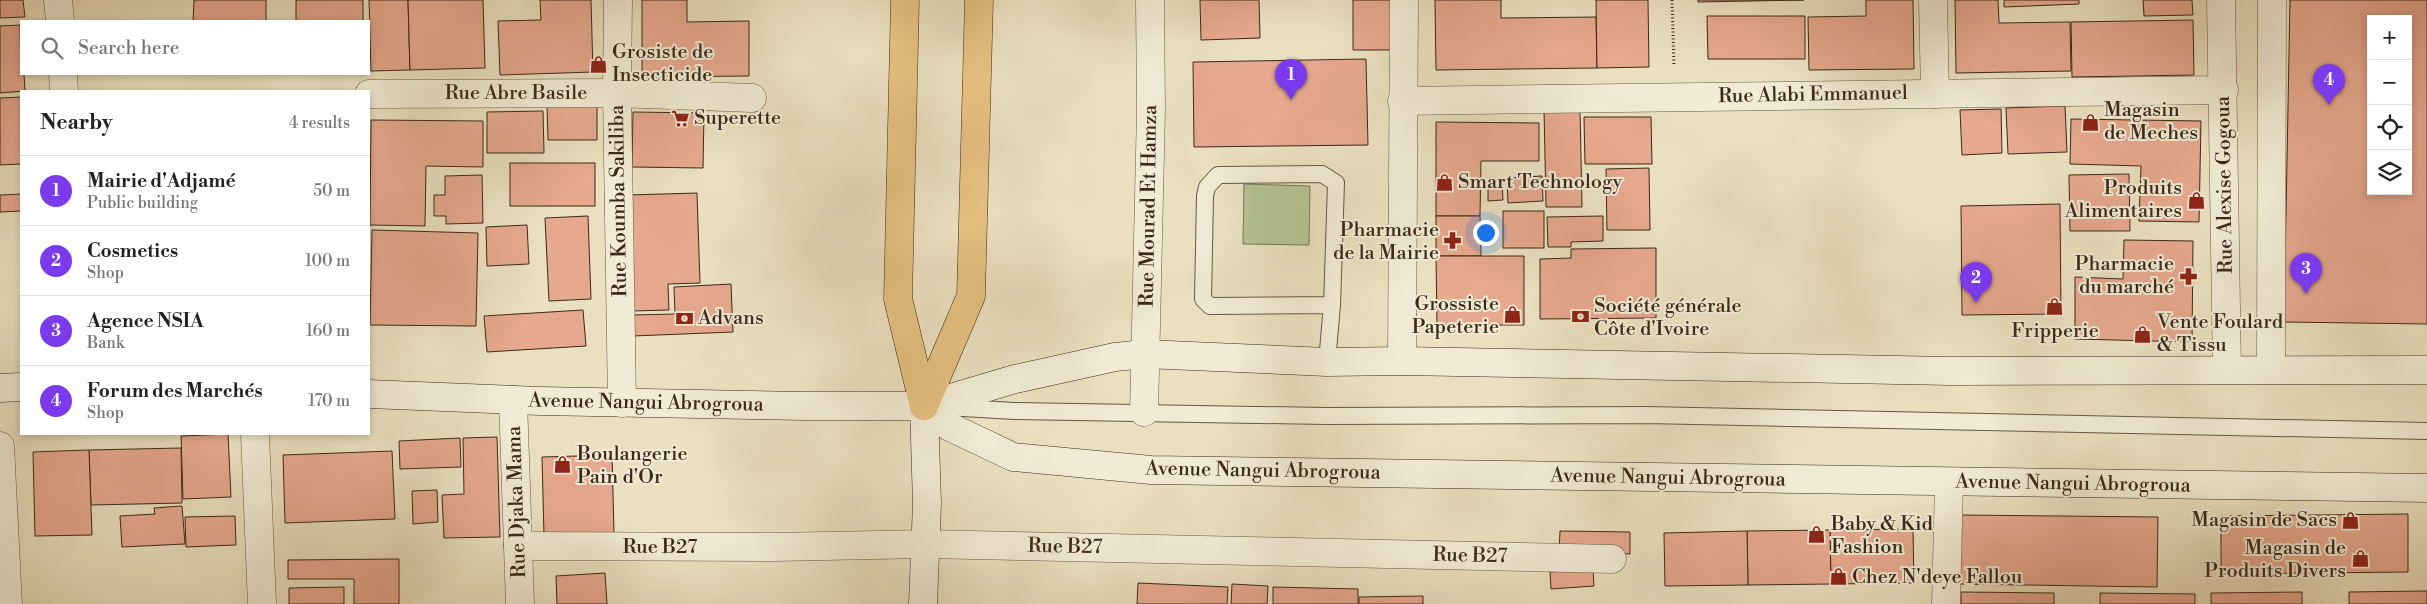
<!DOCTYPE html>
<html lang="en">
<head>
<meta charset="utf-8">
<style>
	:root { --surface:#fff; --page:#f2f2f2; --text:#222; --muted:#767676; --line:#e0e0e0; --accent:#7c3aed }
	body { margin:0; font-family:"Libre Bodoni",serif; background:var(--page); color:var(--text) }
	.controls { position:absolute; right:15px; top:15px; display:grid; overflow:hidden; border-radius:0px; box-shadow:0 2px 8px #0003 }
	.controls button { width:45px; height:45px; display:grid; place-items:center; padding:0; border:0; border-bottom:1px solid var(--line); background:var(--surface); color:var(--text); font:25px sans-serif }
	.you { position:absolute; left:1485px; top:232px; width:18px; height:18px; margin:-12px; border:4px solid #fff; border-radius:50%; background:#1a73e8; box-shadow:0 0 0 8px #1a73e833 }
	.badge { display:grid; place-items:center; width:32px; height:32px; border-radius:50%; background:var(--accent); color:#fff; font-size:16px; font-weight:700 }
	.pin { position:absolute; translate:-50% -41px; filter:drop-shadow(0 1px 2px #0008) }
	.pin::after { content:''; position:absolute; top:26px; width:18px; height:15px; background:inherit; clip-path:polygon(0 0,100% 0,50% 100%) }
	.list { margin:0; padding:0; list-style:none }
	h2 { display:flex; justify-content:space-between; align-items:center; height:65px; margin:0; padding:0 20px; font-size:21px }
	h2 small { font-size:16px; font-weight:400; color:var(--muted) }
	.list li { display:grid; grid-template-columns:32px 1fr auto; gap:15px; align-items:center; box-sizing:border-box; height:70px; padding:0 20px; border-top:1px solid var(--line) }
	.list b { display:block; font-size:19px; white-space:nowrap }
	.list p { margin:0; font-size:16px; white-space:nowrap; color:var(--muted) }
	.list em { font-size:16px; font-style:normal; color:var(--muted) }
	.icon { flex:none; width:28px; height:28px; fill:none; stroke:currentColor; stroke-width:2; stroke-linecap:round; stroke-linejoin:round }
	.map { position:relative; flex:none; width:2427px; height:604px; overflow:hidden }
	.search { position:absolute; background:var(--surface); box-shadow:0 2px 8px #0003; left:20px; top:20px; width:350px; height:55px; display:flex; align-items:center; gap:12px; box-sizing:border-box; padding:0 18px; border-radius:0px; color:var(--muted); font-size:19px }
	.panel { position:absolute; background:var(--surface); box-shadow:0 2px 8px #0003; left:20px; top:90px; width:350px; height:345px; border-radius:0px }
	.map>svg:first-child { display:block }
	.green { fill:#b5c394; stroke:#787656 }
	.building { fill:#e6a88e; stroke:#3b2919; fill-rule:evenodd }
	.lines { fill:none; stroke-linecap:round; stroke-linejoin:round }
	.lane-casing { stroke:#675742; stroke-width:18 }
	.street-casing { stroke:#675742; stroke-width:29 }
	.secondary-casing { stroke:#3b2919; stroke-width:29 }
	.highway-casing { stroke:#3b2919; stroke-width:29 }
	.path { stroke:#3b2919; stroke-width:3; stroke-dasharray:1 2.5; stroke-linecap:butt }
	.lane { stroke:#f1ebd5; stroke-width:16 }
	.street { stroke:#f1ebd5; stroke-width:28 }
	.secondary { stroke:#f1ebd5; stroke-width:28 }
	.highway { stroke:#e5c080; stroke-width:28 }
	.labels { text-anchor:middle; dominant-baseline:central; stroke-width:4; stroke-linejoin:round; paint-order:stroke }
	.poi-label { font-size:20px; fill:#3b2919; stroke:#f1ebd5; text-anchor:start }
	.street-label { font-size:20px; fill:#3b2919; stroke:#f1ebd5 }
</style>
</head>
<body>
<div class="map">
<svg width="2427" height="604" viewBox="0 0 2427 604">
	<rect width="100%" height="100%" fill="#eae0bf"/>
	<filter id="stains"><feTurbulence type="fractalNoise" baseFrequency=".004" numOctaves="4"/><feColorMatrix values="0 0 0 0 .2 0 0 0 0 .09 0 0 0 0 .02 0 0 0 .5 -.17"/></filter>
	<radialGradient id="worn" r=".72"><stop offset=".6" stop-color="#630" stop-opacity="0"/><stop offset="1" stop-color="#630" stop-opacity=".3"/></radialGradient>
	<!-- green -->
	<polygon class="green" points="1244,184 1310,186 1309,245 1243,244"/>
	<!-- building -->
	<g class="building">
		<polygon points="0,0 23,0 25,17 0,18"/>
		<polygon points="194,0 266,0 266,21 193,21"/>
		<rect x="296" y="0" width="67" height="21"/>
		<polygon points="369,0 408,0 410,70 371,71"/>
		<polygon points="408,0 483,0 485,68 410,70"/>
		<polygon points="540,0 591,0 593,72 500,75 498,21 541,20"/>
		<polygon points="642,0 687,0 687,22 749,21 749,76 642,77"/>
		<polygon points="1200,0 1259,0 1260,38 1201,40"/>
		<polygon points="1353,0 1393,0 1394,50 1353,50"/>
		<polygon points="1435,0 1501,0 1501,18 1596,17 1597,68 1436,70"/>
		<polygon points="1596,0 1648,0 1649,67 1597,68"/>
		<polygon points="1698,0 1804,0 1698,2"/>
		<polygon points="1866,0 1913,0 1914,69 1809,70 1808,17 1866,16"/>
		<polygon points="1955,0 1998,0 1999,23 2070,22 2071,71 1956,73"/>
		<polygon points="2004,0 2079,0 2079,4 2004,7"/>
		<polygon points="2143,0 2192,0 2193,15 2144,16"/>
		<path d="M2290,0H2427V324L2284,322ZM2371,19H2408V191H2371Z"/>
		<polygon points="1707,16 1805,16 1805,59 1708,59"/>
		<polygon points="2193,20 2194,75 2072,77 2071,22"/>
		<polygon points="20,25 21,74 24,74 25,91 0,93 0,26"/>
		<polygon points="1366,59 1368,145 1194,147 1193,62"/>
		<polygon points="21,97 21,164 0,165 0,98"/>
		<polygon points="547,106 597,106 597,140 548,140"/>
		<polygon points="2065,106 2067,152 2008,154 2006,108"/>
		<polygon points="1544,109 1580,109 1582,207 1546,207"/>
		<polygon points="2001,109 2002,153 1962,155 1960,110"/>
		<polygon points="543,111 544,153 487,153 487,112"/>
		<polygon points="633,112 704,113 703,168 632,167"/>
		<polygon points="1584,117 1651,117 1652,164 1585,164"/>
		<polygon points="2071,119 2201,121 2199,222 2139,221 2141,166 2070,164"/>
		<polygon points="371,120 483,121 483,167 426,166 425,226 370,225"/>
		<polygon points="1436,122 1539,123 1539,161 1481,161 1480,216 1436,216"/>
		<rect x="510" y="163" width="85" height="43"/>
		<polygon points="1649,168 1650,230 1607,230 1606,169"/>
		<polygon points="2129,174 2130,231 2070,231 2069,175"/>
		<polygon points="482,175 483,223 446,224 446,216 434,216 434,195 445,195 445,176"/>
		<polygon points="1542,176 1543,201 1508,203 1507,178"/>
		<polygon points="1502,180 1503,200 1488,201 1488,181"/>
		<polygon points="697,193 700,283 668,284 669,310 632,311 628,195"/>
		<polygon points="21,194 21,211 0,212 0,195"/>
		<polygon points="2060,204 2061,314 1962,315 1961,206"/>
		<rect x="1503" y="211" width="41" height="37"/>
		<polygon points="588,216 591,299 549,301 545,218"/>
		<polygon points="1436,216 1480,216 1481,256 1436,256"/>
		<polygon points="1603,216 1603,241 1571,242 1571,247 1548,247 1547,217"/>
		<polygon points="527,225 529,264 487,266 486,227"/>
		<polygon points="372,230 478,233 476,326 370,325"/>
		<polygon points="2124,240 2193,241 2192,342 2075,339 2075,277 2123,279"/>
		<polygon points="1656,248 1656,318 1540,319 1540,259 1571,258 1571,249"/>
		<polygon points="1436,256 1524,256 1524,325 1437,325"/>
		<polygon points="731,284 733,332 633,336 632,315 675,314 674,287"/>
		<polygon points="583,310 586,346 487,352 484,316"/>
		<polygon points="228,434 231,497 183,499 181,436"/>
		<polygon points="497,437 500,537 444,538 442,495 464,494 463,438"/>
		<polygon points="460,438 461,467 400,469 399,441"/>
		<polygon points="181,448 182,503 91,505 89,450"/>
		<polygon points="89,450 92,535 35,536 33,452"/>
		<polygon points="392,451 395,519 285,523 283,455"/>
		<polygon points="612,455 614,533 544,536 542,457"/>
		<polygon points="437,490 438,522 413,524 412,491"/>
		<polygon points="182,506 185,544 122,547 120,516 155,514 154,508"/>
		<polygon points="2408,514 2408,572 2221,574 2221,516"/>
		<polygon points="1961,515 2158,517 2157,587 1960,584"/>
		<polygon points="235,516 236,545 186,547 185,517"/>
		<polygon points="1913,529 1914,583 1831,584 1830,530"/>
		<polygon points="1830,530 1831,584 1748,585 1747,531"/>
		<polygon points="1560,531 1630,532 1630,554 1559,553"/>
		<polygon points="1747,531 1748,585 1665,586 1664,533"/>
		<polygon points="399,559 399,604 354,604 354,579 288,579 288,560"/>
		<polygon points="1593,569 1594,586 1551,589 1550,572"/>
		<polygon points="605,573 607,604 557,604 556,576"/>
		<polygon points="1138,583 1228,587 1227,604 1137,604"/>
		<polygon points="1232,584 1268,586 1267,604 1231,604"/>
		<polygon points="344,587 344,604 289,604 289,588"/>
		<polygon points="1273,587 1358,589 1358,604 1273,604"/>
		<polygon points="2427,591 2427,604 2349,604 2349,592"/>
		<polygon points="1961,592 2054,593 2054,604 1961,604"/>
		<polygon points="2302,592 2302,604 2211,604 2211,593"/>
		<polygon points="2100,593 2195,594 2195,604 2100,604"/>
		<polygon points="1423,596 1423,604 1359,604 1359,597"/>
	</g>
	<g class="lines">
		<defs>
			<g id="lane">
				<polyline points="1327,362 1332,305 1336,183 1322,174 1218,175 1207,187 1205,196 1203,299 1210,306 1332,305"/>
				<polyline points="945,407 1015,411 1326,416 1645,415 2427,431"/>
			</g>
			<g id="street">
				<polyline points="58,0 60,21"/>
				<polyline points="618,0 617,93 622,403"/>
				<polyline points="1933,0 1935,94"/>
				<polyline points="2221,0 2227,370"/>
				<polyline points="63,74 64,91"/>
				<polyline points="369,94 617,93 752,98"/>
				<polyline points="1402,101 2224,90"/>
				<polyline points="1402,361 1404,0"/>
				<polyline points="2271,369 2272,0"/>
				<polyline points="513,400 520,604"/>
				<polyline points="1144,412 1151,110 1150,0"/>
				<polyline points="255,434 262,604"/>
				<polyline points="0,446 8,604"/>
				<polyline points="518,546 775,547 926,544 1612,559"/>
				<polyline points="1946,604 1949,483"/>
			</g>
			<g id="secondary">
				<polyline points="0,388 21,387"/>
				<polyline points="369,394 540,401 805,406 924,406 1015,379 1115,357 1145,354 1327,362 1402,361 1950,371 2427,370"/>
				<polyline points="924,406 948,426 1013,457 1151,470 2427,488"/>
				<polyline points="923,604 927,504 924,406"/>
			</g>
			<g id="highway">
				<polyline points="905,0 898,299 924,406"/>
				<polyline points="924,406 971,296 979,0"/>
			</g>
		</defs>
		<!-- lane casing -->
		<use href="#lane" class="lane-casing"/>
		<!-- street casing -->
		<use href="#street" class="street-casing"/>
		<!-- secondary casing -->
		<use href="#secondary" class="secondary-casing"/>
		<!-- highway casing -->
		<use href="#highway" class="highway-casing"/>
		<!-- path -->
		<polyline class="path" points="1672,0 1674,66"/>
		<!-- lane -->
		<use href="#lane" class="lane"/>
		<!-- street -->
		<use href="#street" class="street"/>
		<!-- secondary -->
		<use href="#secondary" class="secondary"/>
		<!-- highway -->
		<use href="#highway" class="highway"/>
	</g>
	<!-- icons -->
	<defs>
		<symbol id="shop-bare" viewBox="-9 -9 18 18"><path d="M-5-2.5h2.3a2.7 3.5 0 0 1 5.4 0H5L5.5 6h-11ZM-1.5-2.5h3a1.5 2.3 0 0 0-3 0Z" fill="#8f2418" stroke="#f1ebd5" stroke-width="2.5" paint-order="stroke"/></symbol>
		<symbol id="supermarket-bare" viewBox="-9 -9 18 18"><path d="M-6-5.5h2.5l.6 2H6L4.5 2H-2.5L-4.4-4H-6ZM-1.5 3.2a1.3 1.3 0 1 0 .1 0ZM3 3.2a1.3 1.3 0 1 0 .1 0Z" fill="#8f2418" stroke="#f1ebd5" stroke-width="2.5" paint-order="stroke"/></symbol>
		<symbol id="pharmacy-bare" viewBox="-9 -9 18 18"><path d="M-2-6h4v4h4v4h-4v4h-4v-4h-4v-4h4Z" fill="#8f2418" stroke="#f1ebd5" stroke-width="2.5" paint-order="stroke"/></symbol>
		<symbol id="bank-bare" viewBox="-9 -9 18 18"><path d="M-6-4H6V4H-6ZM0-2.3a2.3 2.3 0 1 0 0 4.6a2.3 2.3 0 1 0 0-4.6Z" fill="#8f2418" stroke="#f1ebd5" stroke-width="2.5" paint-order="stroke"/></symbol>
	</defs>
	<g fill-rule="evenodd">
		<use href="#shop-bare" x="586" y="52" width="25" height="25"/>
		<use href="#supermarket-bare" x="668" y="106" width="25" height="25"/>
		<use href="#shop-bare" x="2078" y="110" width="25" height="25"/>
		<use href="#shop-bare" x="1432" y="170" width="25" height="25"/>
		<use href="#shop-bare" x="2184" y="188" width="25" height="25"/>
		<use href="#pharmacy-bare" x="1440" y="228" width="25" height="25"/>
		<use href="#pharmacy-bare" x="2176" y="264" width="25" height="25"/>
		<use href="#shop-bare" x="2042" y="294" width="25" height="25"/>
		<use href="#shop-bare" x="1500" y="302" width="25" height="25"/>
		<use href="#bank-bare" x="1568" y="304" width="25" height="25"/>
		<use href="#bank-bare" x="672" y="306" width="25" height="25"/>
		<use href="#shop-bare" x="2130" y="322" width="25" height="25"/>
		<use href="#shop-bare" x="550" y="452" width="25" height="25"/>
		<use href="#shop-bare" x="2338" y="508" width="25" height="25"/>
		<use href="#shop-bare" x="1804" y="522" width="25" height="25"/>
		<use href="#shop-bare" x="2348" y="546" width="25" height="25"/>
		<use href="#shop-bare" x="1826" y="564" width="25" height="25"/>
	</g>
	<g class="labels">
		<!-- poi labels -->
		<g class="poi-label">
			<text x="612" y="52">Grosiste de<tspan x="612" dy="23">Insecticide</tspan></text>
			<text x="2104" y="110">Magasin<tspan x="2104" dy="23">de Meches</tspan></text>
			<text x="694" y="118">Superette</text>
			<text x="1458" y="182">Smart Technology</text>
			<text x="2182" y="188" text-anchor="end">Produits<tspan x="2182" dy="23">Alimentaires</tspan></text>
			<text x="1439" y="230" text-anchor="end">Pharmacie<tspan x="1439" dy="23">de la Mairie</tspan></text>
			<text x="2174" y="264" text-anchor="end">Pharmacie<tspan x="2174" dy="23">du marché</tspan></text>
			<text x="1499" y="304" text-anchor="end">Grossiste<tspan x="1499" dy="23">Papeterie</tspan></text>
			<text x="1594" y="306">Société générale<tspan x="1594" dy="23">Côte d'Ivoire</tspan></text>
			<text x="698" y="318">Advans</text>
			<text x="2157" y="322">Vente Foulard<tspan x="2157" dy="23">&amp; Tissu</tspan></text>
			<text x="2055" y="331" text-anchor="middle">Fripperie</text>
			<text x="577" y="454">Boulangerie<tspan x="577" dy="23">Pain d'Or</tspan></text>
			<text x="2337" y="520" text-anchor="end">Magasin de Sacs</text>
			<text x="1831" y="524">Baby &amp; Kid<tspan x="1831" dy="23">Fashion</tspan></text>
			<text x="2346" y="548" text-anchor="end">Magasin de<tspan x="2346" dy="23">Produits Divers</tspan></text>
			<text x="1852" y="577">Chez N'deye Fallou</text>
		</g>
		<!-- street labels -->
		<g class="street-label">
			<text x="516" y="93">Rue Abre Basile</text>
			<text transform="translate(1813 95) rotate(-1)">Rue Alabi Emmanuel</text>
			<text transform="translate(2225 185) rotate(-91)">Rue Alexise Gogoua</text>
			<text transform="translate(619 201) rotate(-91)">Rue Koumba Sakiliba</text>
			<text transform="translate(1149 206) rotate(-89)">Rue Mourad Et Hamza</text>
			<text transform="translate(646 403) rotate(1)">Avenue Nangui Abrogroua</text>
			<text transform="translate(1263 471) rotate(1)">Avenue Nangui Abrogroua</text>
			<text transform="translate(1668 478) rotate(1)">Avenue Nangui Abrogroua</text>
			<text transform="translate(2073 484) rotate(1)">Avenue Nangui Abrogroua</text>
			<text transform="translate(517 502) rotate(-92)">Rue Djaka Mama</text>
			<text x="660" y="547">Rue B27</text>
			<text transform="translate(1065 547) rotate(1)">Rue B27</text>
			<text transform="translate(1470 556) rotate(1)">Rue B27</text>
		</g>
	</g>
	<rect width="100%" height="100%" filter="url(#stains)"/>
	<rect width="100%" height="100%" fill="url(#worn)"/>
</svg>
<div class="controls">
<button>+</button>
<button>−</button>
<button><svg class="icon" aria-label="locate" viewBox="0 0 24 24"><circle cx="12" cy="12" r="6"/><path d="M12 2v4M12 18v4M2 12h4M18 12h4"/></svg></button>
<button><svg class="icon" aria-label="layers" viewBox="0 0 24 24"><path d="M12 4l9 5-9 5-9-5zM3 14l9 5 9-5"/></svg></button>
</div>
<div class="you"></div>
<div class="pin badge" style="left:1291px;top:100px">1</div>
<div class="pin badge" style="left:1976px;top:303px">2</div>
<div class="pin badge" style="left:2306px;top:294px">3</div>
<div class="pin badge" style="left:2329px;top:105px">4</div>
<div class="search"><svg class="icon" aria-label="search" viewBox="0 0 24 24"><circle cx="10" cy="10" r="6"/><path d="M15 15l6 6"/></svg>Search here</div>
<section class="panel">
<h2>Nearby<small>4 results</small></h2>
<ul class="list">
<li><span class="badge">1</span><div><b>Mairie d'Adjamé</b><p>Public building</p></div><em>50 m</em></li>
<li><span class="badge">2</span><div><b>Cosmetics</b><p>Shop</p></div><em>100 m</em></li>
<li><span class="badge">3</span><div><b>Agence NSIA</b><p>Bank</p></div><em>160 m</em></li>
<li><span class="badge">4</span><div><b>Forum des Marchés</b><p>Shop</p></div><em>170 m</em></li>
</ul>
</section>
</div>
</body>
</html>
